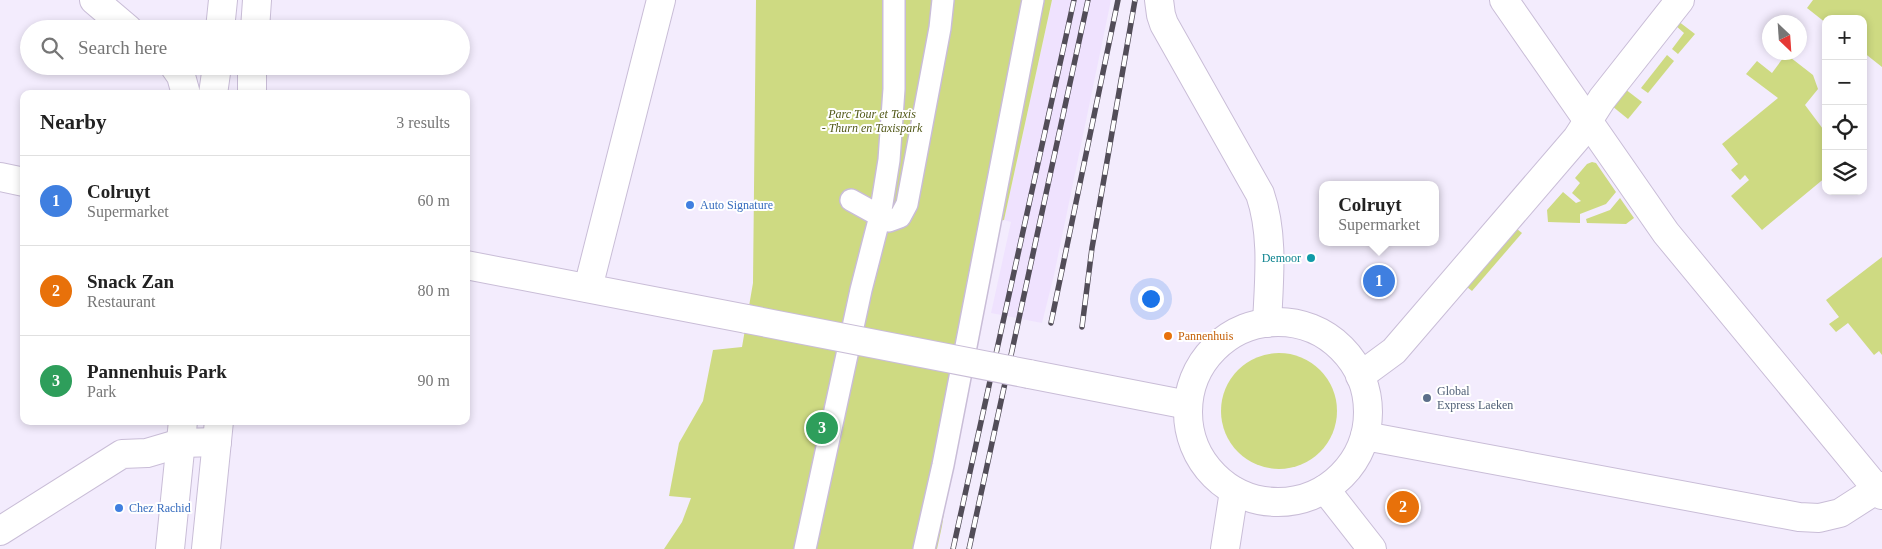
<!DOCTYPE html>
<html lang="en">
<head>
<meta charset="utf-8">
<style>
	:root { --surface:#fff; --page:#f6f6f6; --text:#222; --muted:#767676; --line:#e0e0e0; --accent:#7a6132 }
	body { margin:0; font-family:"Times New Roman",serif; background:var(--page); color:var(--text) }
	.controls { position:absolute; right:15px; top:15px; display:grid; overflow:hidden; border-radius:10px; box-shadow:0 2px 8px #0003 }
	.controls button { width:45px; height:45px; display:grid; place-items:center; padding:0; border:0; border-bottom:1px solid var(--line); background:var(--surface); color:var(--text); font:25px sans-serif }
	.compass { position:absolute; left:1762px; top:15px; width:45px; height:45px; border-radius:50%; background:var(--surface); box-shadow:0 2px 8px #0003; rotate:155deg }
	.you { position:absolute; left:1150px; top:298px; width:18px; height:18px; margin:-12px; border:4px solid #fff; border-radius:50%; background:#1a73e8; box-shadow:0 0 0 8px #1a73e833 }
	.badge { display:grid; place-items:center; width:32px; height:32px; border-radius:50%; background:var(--accent); color:#fff; font-size:16px; font-weight:700 }
	.pin { position:absolute; translate:-50% -50%; border:2px solid #fff; box-shadow:0 1px 5px #0006 }
	.popup { position:absolute; left:1319px; top:181px; width:120px; height:65px; box-sizing:border-box; display:grid; place-content:center; border-radius:10px; background:var(--surface); filter:drop-shadow(0 1px 4px #0005); font-size:16px; white-space:nowrap; color:var(--muted) }
	.popup b { font-size:19px; color:var(--text) }
	.popup::after { content:''; position:absolute; left:50%; top:100%; margin-left:-10px; border:10px solid transparent; border-top-color:var(--surface) }
	.list { margin:0; padding:0; list-style:none }
	h2 { display:flex; justify-content:space-between; align-items:center; height:65px; margin:0; padding:0 20px; font-size:21px }
	h2 small { font-size:16px; font-weight:400; color:var(--muted) }
	.list li { display:grid; grid-template-columns:32px 1fr auto; gap:15px; align-items:center; box-sizing:border-box; height:90px; padding:0 20px; border-top:1px solid var(--line) }
	.list b { display:block; font-size:19px; white-space:nowrap }
	.list p { margin:0; font-size:16px; white-space:nowrap; color:var(--muted) }
	.list em { font-size:16px; font-style:normal; color:var(--muted) }
	.icon { flex:none; width:28px; height:28px; fill:none; stroke:currentColor; stroke-width:2; stroke-linecap:round; stroke-linejoin:round }
	.map { position:relative; flex:none; width:1882px; height:549px; overflow:hidden }
	.search { position:absolute; background:var(--surface); box-shadow:0 2px 8px #0003; left:20px; top:20px; width:450px; height:55px; display:flex; align-items:center; gap:12px; box-sizing:border-box; padding:0 18px; border-radius:28px; color:var(--muted); font-size:19px }
	.panel { position:absolute; background:var(--surface); box-shadow:0 2px 8px #0003; left:20px; top:90px; width:450px; height:335px; border-radius:10px }
	.map>svg:first-child { display:block }
	.built { fill:#efe2fe }
	.green { fill:#ceda82 }
	.lines { fill:none; stroke-linecap:round; stroke-linejoin:round }
	.pedestrian-casing { stroke:#c9bdd7; stroke-width:24 }
	.minor-casing { stroke:#c9bdd7; stroke-width:30 }
	.tertiary-casing { stroke:#c9bdd7; stroke-width:30 }
	.secondary-casing { stroke:#c9bdd7; stroke-width:30 }
	.pedestrian { stroke:#fff; stroke-width:21 }
	.minor { stroke:#fff; stroke-width:28 }
	.tertiary { stroke:#fff; stroke-width:28 }
	.secondary { stroke:#fff; stroke-width:28 }
	.rail-casing { stroke:#524d58; stroke-width:5.5 }
	.rail { stroke:#fff; stroke-width:4; stroke-dasharray:11; stroke-linecap:butt }
	.tertiary-bridge-casing { stroke:#c9bdd7; stroke-width:30; stroke-linecap:butt }
	.tertiary-bridge { stroke:#fff; stroke-width:28 }
	.shop-dot { fill:#3f7fe0; stroke:#fff; stroke-width:2 }
	.culture-dot { fill:#0f9aa8; stroke:#fff; stroke-width:2 }
	.food-dot { fill:#e8710a; stroke:#fff; stroke-width:2 }
	.service-dot { fill:#5c6f8a; stroke:#fff; stroke-width:2 }
	.labels { text-anchor:middle; dominant-baseline:central; stroke-width:4; stroke-linejoin:round; paint-order:stroke }
	.park-label { font-size:12px; font-style:italic; fill:#525918; stroke:#fff }
	.shop-label { font-size:12px; fill:#366cbe; stroke:#fff; text-anchor:start }
	.culture-label { font-size:12px; fill:#0d838f; stroke:#fff; text-anchor:end }
	.food-label { font-size:12px; fill:#c56008; stroke:#fff; text-anchor:start }
	.service-label { font-size:12px; fill:#4e5e75; stroke:#fff; text-anchor:start }
</style>
</head>
<body>
<div class="map">
<svg width="1882" height="549" viewBox="0 0 1882 549">
	<rect width="100%" height="100%" fill="#f3ecfd"/>
	<!-- built -->
	<polygon class="built" points="1052,0 1111,0 1054,275 1042,323 991,313 1011,222 1004,220"/>
	<!-- green -->
	<g class="green">
		<polygon points="756,0 1052,0 1004,220 989,223 958,413 942,526 937,549 664,549 682,522 691,498 669,496 679,443 703,401 713,350 742,347 753,283"/>
		<polygon points="1813,0 1882,0 1882,67 1863,52 1863,19 1826,19 1826,23 1807,8"/>
		<polygon points="1678,21 1695,34 1678,54 1672,49 1684,33 1675,25"/>
		<polygon points="1786,54 1813,75 1818,89 1805,105 1826,133 1826,177 1762,230 1731,196 1749,180 1745,175 1740,180 1731,170 1738,164 1722,144 1778,98 1746,74 1757,61 1772,73"/>
		<polygon points="1667,55 1674,61 1648,93 1641,88"/>
		<polygon points="1625,89 1642,102 1628,119 1612,106"/>
		<polygon points="1592,162 1596,163 1616,192 1606,204 1580,214 1580,223 1548,222 1547,210 1563,192 1576,203 1581,201 1572,193 1580,183 1575,178 1587,164"/>
		<polygon points="1620,198 1634,218 1626,224 1587,223 1586,219 1610,210"/>
		<polygon points="1517,229 1522,233 1472,291 1467,287"/>
		<polygon points="1882,257 1882,355 1879,351 1874,355 1848,323 1836,332 1829,324 1839,317 1826,300"/>
		<circle cx="1279" cy="411" r="58"/>
	</g>
	<g class="lines">
		<defs>
			<g id="pedestrian">
				<polyline points="851,200 889,221 900,217 907,204 940,28 943,0"/>
				<polyline points="805,549 861,290 880,216 889,160 894,89 894,0"/>
				<polyline points="924,549 943,465 1033,0"/>
			</g>
			<g id="minor">
				<polyline points="94,0 128,29"/>
				<path d="M1159,0L1161,15L1164,24L1260,194C1274,235 1269,280 1267,323"/>
				<polyline points="1504,0 1666,233 1882,495"/>
				<polyline points="174,66 181,76 186,94"/>
				<polyline points="588,288 661,0"/>
				<polyline points="1365,436 1799,517 1819,518 1840,513 1882,486"/>
				<polyline points="1325,489 1372,549"/>
				<polyline points="0,531 122,454 147,453 181,443 217,442"/>
				<polyline points="1225,549 1234,491"/>
			</g>
			<g id="tertiary">
				<polyline points="0,177 24,182"/>
				<polyline points="466,265 747,319"/>
				<circle cx="1278" cy="412" r="90"/>
				<polyline points="1029,374 1188,405"/>
				<polyline points="1360,376 1394,351 1577,138 1602,99 1680,0"/>
			</g>
			<g id="secondary">
				<polyline points="220,29 223,0"/>
				<polyline points="255,29 257,0"/>
				<polyline points="213,94 217,66"/>
				<polyline points="252,94 252,66"/>
				<polyline points="170,549 183,421"/>
				<polyline points="206,549 219,421"/>
			</g>
		</defs>
		<!-- pedestrian casing -->
		<use href="#pedestrian" class="pedestrian-casing"/>
		<!-- minor casing -->
		<use href="#minor" class="minor-casing"/>
		<!-- tertiary casing -->
		<use href="#tertiary" class="tertiary-casing"/>
		<!-- secondary casing -->
		<use href="#secondary" class="secondary-casing"/>
		<!-- pedestrian -->
		<use href="#pedestrian" class="pedestrian"/>
		<!-- minor -->
		<use href="#minor" class="minor"/>
		<!-- tertiary -->
		<use href="#tertiary" class="tertiary"/>
		<!-- secondary -->
		<use href="#secondary" class="secondary"/>
		<defs>
			<g id="rail">
				<polyline points="1051,323 1118,0"/>
				<polyline points="1082,327 1092,248 1135,0"/>
				<polyline points="953,549 1074,0"/>
				<polyline points="969,549 1088,0"/>
			</g>
		</defs>
		<!-- rail casing -->
		<use href="#rail" class="rail-casing"/>
		<!-- rail -->
		<use href="#rail" class="rail"/>
		<defs>
			<polyline id="tertiary-bridge" points="747,319 1029,374"/>
		</defs>
		<!-- tertiary-bridge casing -->
		<use href="#tertiary-bridge" class="tertiary-bridge-casing"/>
		<!-- tertiary-bridge -->
		<use href="#tertiary-bridge" class="tertiary-bridge"/>
	</g>
	<!-- markers -->
	<g class="shop-dot">
		<circle cx="690" cy="205" r="5"/>
		<circle cx="119" cy="508" r="5"/>
	</g>
	<circle class="culture-dot" cx="1311" cy="258" r="5"/>
	<circle class="food-dot" cx="1168" cy="336" r="5"/>
	<circle class="service-dot" cx="1427" cy="398" r="5"/>
	<g class="labels">
		<!-- park labels -->
		<g class="park-label">
			<text x="872" y="114">Parc Tour et Taxis<tspan x="872" dy="14">- Thurn en Taxispark</tspan></text>
		</g>
		<!-- shop labels -->
		<g class="shop-label">
			<text x="700" y="205">Auto Signature</text>
			<text x="129" y="508">Chez Rachid</text>
		</g>
		<!-- culture labels -->
		<g class="culture-label">
			<text x="1301" y="258">Demoor</text>
		</g>
		<!-- food labels -->
		<g class="food-label">
			<text x="1178" y="336">Pannenhuis</text>
		</g>
		<!-- service labels -->
		<g class="service-label">
			<text x="1437" y="391">Global<tspan x="1437" dy="14">Express Laeken</tspan></text>
		</g>
	</g>
</svg>
<div class="controls">
<button>+</button>
<button>−</button>
<button><svg class="icon" aria-label="locate" viewBox="0 0 24 24"><circle cx="12" cy="12" r="6"/><path d="M12 2v4M12 18v4M2 12h4M18 12h4"/></svg></button>
<button><svg class="icon" aria-label="layers" viewBox="0 0 24 24"><path d="M12 4l9 5-9 5-9-5zM3 14l9 5 9-5"/></svg></button>
</div>
<svg class="compass" viewBox="-18 -18 36 36"><path d="M0-13l5 13h-10z" fill="#e53935"/><path d="M0 13l5-13h-10z" fill="#767676"/></svg>
<div class="you"></div>
<div class="pin badge" style="left:1379px;top:281px;background:#3f7fe0">1</div>
<div class="popup"><b>Colruyt</b>Supermarket</div>
<div class="pin badge" style="left:1403px;top:507px;background:#e8710a">2</div>
<div class="pin badge" style="left:822px;top:428px;background:#2e9e5b">3</div>
<div class="search"><svg class="icon" aria-label="search" viewBox="0 0 24 24"><circle cx="10" cy="10" r="6"/><path d="M15 15l6 6"/></svg>Search here</div>
<section class="panel">
<h2>Nearby<small>3 results</small></h2>
<ul class="list">
<li><span class="badge" style="background:#3f7fe0">1</span><div><b>Colruyt</b><p>Supermarket</p></div><em>60 m</em></li>
<li><span class="badge" style="background:#e8710a">2</span><div><b>Snack Zan</b><p>Restaurant</p></div><em>80 m</em></li>
<li><span class="badge" style="background:#2e9e5b">3</span><div><b>Pannenhuis Park</b><p>Park</p></div><em>90 m</em></li>
</ul>
</section>
</div>
</body>
</html>
